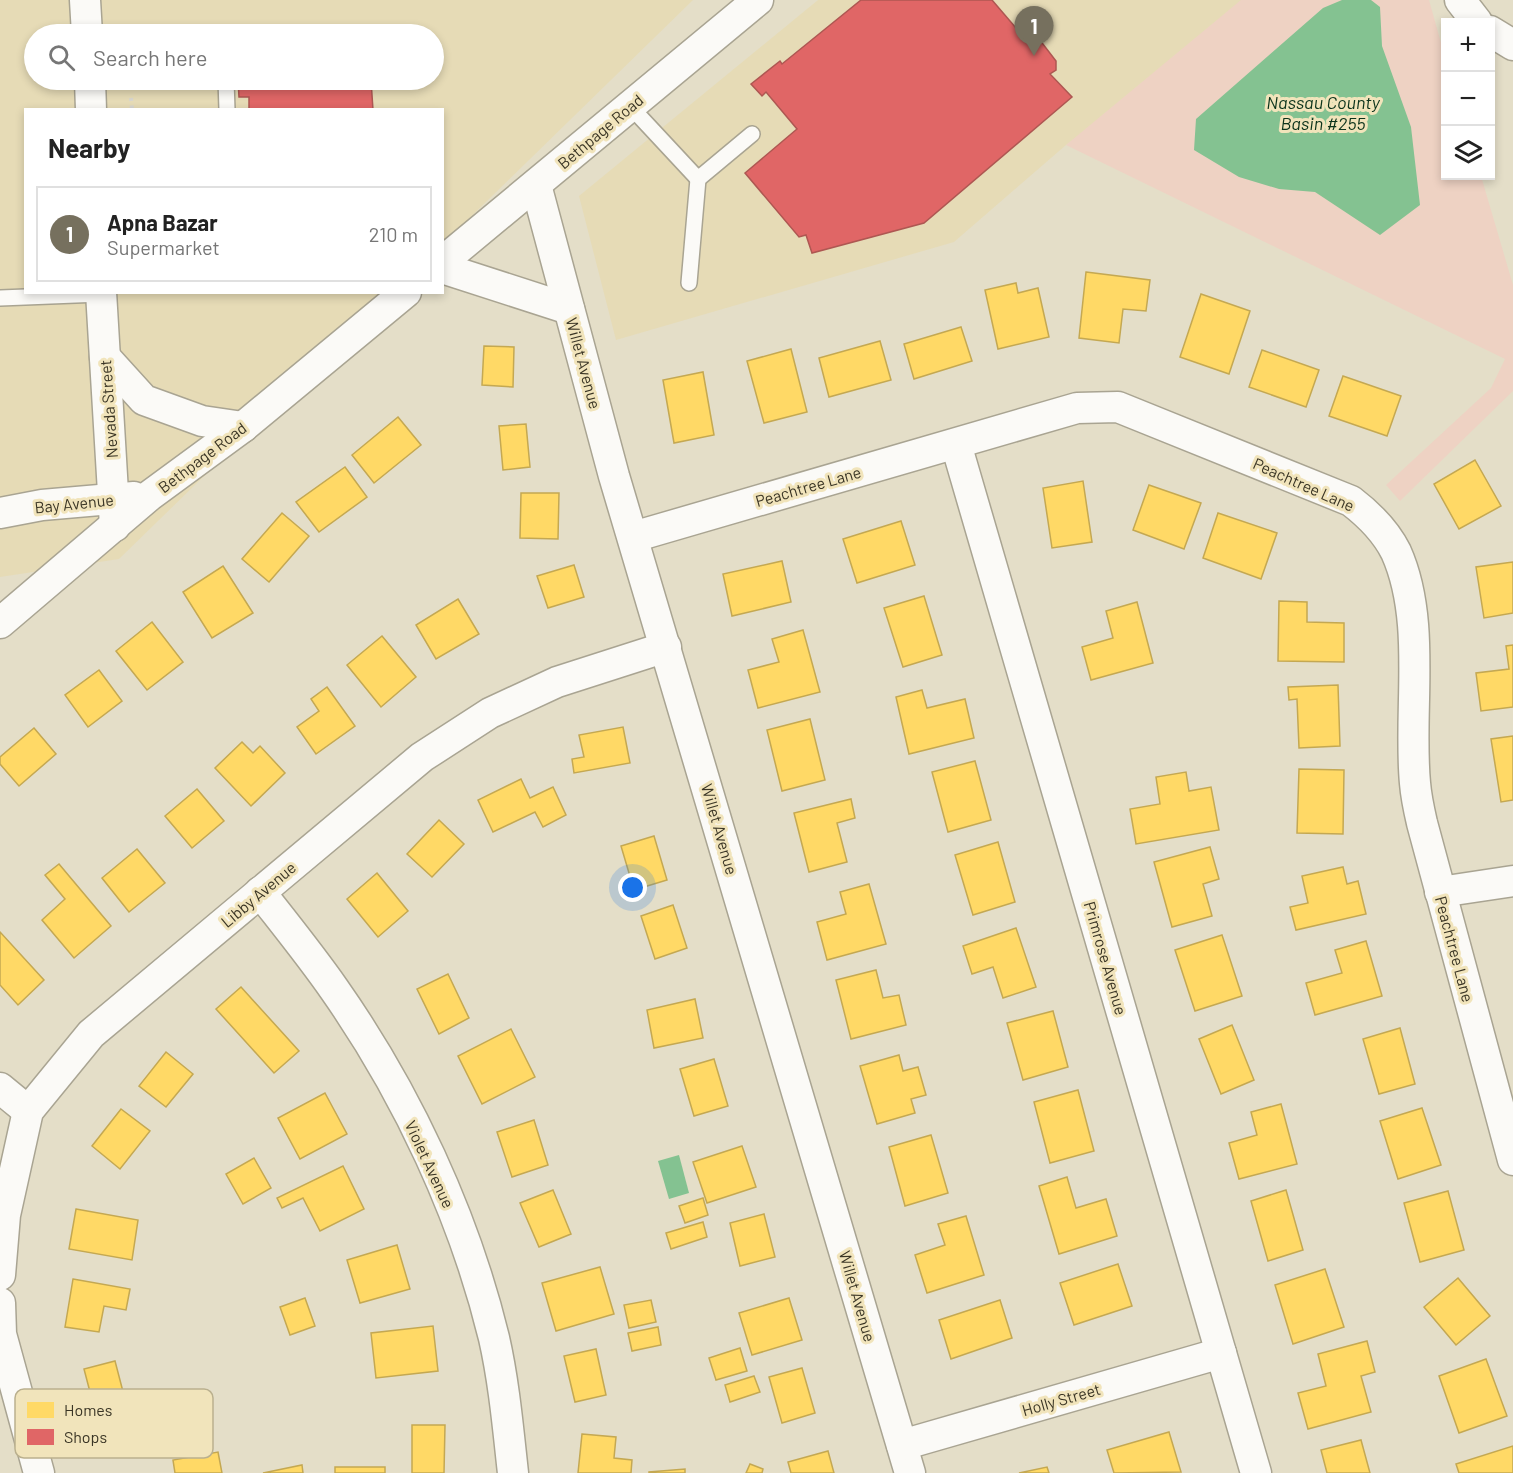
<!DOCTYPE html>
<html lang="en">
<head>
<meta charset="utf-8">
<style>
	:root { --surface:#fff; --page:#f6f6f6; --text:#222; --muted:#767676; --line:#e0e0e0; --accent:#76705e }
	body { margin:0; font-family:Barlow,sans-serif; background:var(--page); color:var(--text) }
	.controls { position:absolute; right:18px; top:18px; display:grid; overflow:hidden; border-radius:0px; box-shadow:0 3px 9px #0003 }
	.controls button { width:54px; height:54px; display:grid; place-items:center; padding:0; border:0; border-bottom:2px solid var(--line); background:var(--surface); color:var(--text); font:30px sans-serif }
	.you { position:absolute; left:633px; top:888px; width:21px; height:21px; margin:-15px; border:4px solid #fff; border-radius:50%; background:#1a73e8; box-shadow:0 0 0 9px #1a73e833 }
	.badge { display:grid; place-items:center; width:39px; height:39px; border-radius:50%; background:var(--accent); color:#fff; font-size:20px; font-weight:700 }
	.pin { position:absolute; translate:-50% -50px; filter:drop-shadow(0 2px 3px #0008) }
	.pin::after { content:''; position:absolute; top:32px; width:21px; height:18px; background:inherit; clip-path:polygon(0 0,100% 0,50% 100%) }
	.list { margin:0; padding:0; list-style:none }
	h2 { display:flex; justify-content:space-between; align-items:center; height:78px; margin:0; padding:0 24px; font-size:26px }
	h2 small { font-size:20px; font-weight:400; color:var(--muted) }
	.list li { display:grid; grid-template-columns:39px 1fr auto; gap:18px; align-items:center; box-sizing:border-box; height:96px; margin:0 12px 12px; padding:0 12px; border:2px solid var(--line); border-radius:0px }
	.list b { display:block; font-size:22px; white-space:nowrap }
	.list p { margin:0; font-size:20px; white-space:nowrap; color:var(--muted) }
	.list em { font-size:20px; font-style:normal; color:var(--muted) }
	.icon { flex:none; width:33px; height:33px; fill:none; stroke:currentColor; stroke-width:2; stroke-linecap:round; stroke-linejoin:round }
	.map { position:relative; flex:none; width:1513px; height:1473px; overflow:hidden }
	.search { position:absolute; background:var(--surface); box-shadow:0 3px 9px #0003; left:24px; top:24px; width:420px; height:66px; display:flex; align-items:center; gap:15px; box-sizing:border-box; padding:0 21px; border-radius:33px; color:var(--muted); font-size:22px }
	.panel { position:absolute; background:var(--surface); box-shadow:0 3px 9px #0003; left:24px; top:108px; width:420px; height:186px; border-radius:0px }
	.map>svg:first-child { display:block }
	.built { fill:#e6dbb6; fill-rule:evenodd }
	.green { fill:#eed2c3 }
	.water { fill:#84c291 }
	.homes { fill:#ffd966; stroke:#c4a852; stroke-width:1.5 }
	.shops { fill:#e06666; stroke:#ae5752; stroke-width:1.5 }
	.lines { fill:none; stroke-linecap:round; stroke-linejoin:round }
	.service-casing { stroke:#a9a492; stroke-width:18 }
	.minor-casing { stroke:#a9a492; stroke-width:33 }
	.path { stroke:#d8d6cf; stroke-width:4; stroke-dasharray:3 4.5; stroke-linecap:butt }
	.service { stroke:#fbfaf7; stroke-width:15 }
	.minor { stroke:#fbfaf7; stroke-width:30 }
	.labels { text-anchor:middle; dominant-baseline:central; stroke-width:6; stroke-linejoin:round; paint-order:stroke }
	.street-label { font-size:16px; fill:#3a3525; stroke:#f1e4bb }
	.water-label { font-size:18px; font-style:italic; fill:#0b331b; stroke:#f1e4bb }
	.key { fill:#f1e4bb; stroke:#bab08e; stroke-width:1.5 }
	.key-label { font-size:16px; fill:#3a3525 }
</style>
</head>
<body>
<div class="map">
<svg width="1513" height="1473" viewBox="0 0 1513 1473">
	<rect width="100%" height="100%" fill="#e4dec8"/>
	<!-- built -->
	<g class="built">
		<path d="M0,0H693L443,244L442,110H26V292L392,293L119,559L0,577ZM34,34H434V80H34Z"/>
		<polygon points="818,0 1266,0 1066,145 954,242 616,340 579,196"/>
	</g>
	<!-- green -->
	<polygon class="green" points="1241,0 1429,0 1445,57 1446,176 1481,176 1513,285 1513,391 1400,501 1386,485 1491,388 1505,359 1066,145"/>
	<!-- water -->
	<g class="water">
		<polygon points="1342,0 1371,0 1380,7 1382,46 1411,127 1420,205 1380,235 1315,192 1279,189 1239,177 1194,150 1196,119 1323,8"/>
		<polygon points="679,1155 689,1193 669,1199 658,1161"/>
	</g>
	<!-- homes -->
	<g class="homes">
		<polygon points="1086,272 1150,280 1146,311 1123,309 1119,343 1079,338"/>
		<polygon points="1016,283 1018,293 1038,288 1049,337 998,349 985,290"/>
		<polygon points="1201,294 1250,311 1229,374 1180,357"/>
		<polygon points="961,327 972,361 914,379 904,344"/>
		<polygon points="880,341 891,380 829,397 819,358"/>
		<polygon points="484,346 514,347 513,387 482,385"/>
		<polygon points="791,349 807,412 764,423 747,361"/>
		<polygon points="1262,350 1319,370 1306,407 1249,387"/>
		<polygon points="703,372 714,435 674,443 663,380"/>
		<polygon points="1343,376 1401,396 1387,436 1329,416"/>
		<polygon points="398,417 421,445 374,483 352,455"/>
		<polygon points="526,424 530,467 503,470 499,426"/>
		<polygon points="1475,460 1501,506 1459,529 1434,484"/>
		<polygon points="345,467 367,497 319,532 296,502"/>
		<polygon points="1083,481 1092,542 1052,548 1043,488"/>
		<polygon points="1149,485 1201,503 1184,549 1133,530"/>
		<polygon points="521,493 559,493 558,539 520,538"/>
		<polygon points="282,513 309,536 269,582 242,559"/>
		<polygon points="1218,513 1277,533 1261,579 1203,558"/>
		<polygon points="901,521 915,565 857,583 843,539"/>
		<polygon points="782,561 791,602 732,616 723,574"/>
		<polygon points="1513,562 1513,613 1484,618 1476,567"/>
		<polygon points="574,565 584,597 548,608 537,576"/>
		<polygon points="223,566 253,613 212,638 183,592"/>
		<polygon points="924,596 942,655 903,667 884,608"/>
		<polygon points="458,599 479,634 436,659 416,625"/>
		<polygon points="1279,601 1307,602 1307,622 1344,623 1344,662 1278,661"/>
		<polygon points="1137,602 1153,663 1091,680 1082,647 1113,638 1106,611"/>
		<polygon points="152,622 183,662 147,690 116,651"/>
		<polygon points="803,630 820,692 758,708 748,670 779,662 772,639"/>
		<polygon points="382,636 416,677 381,707 347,665"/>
		<polygon points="1513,645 1513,707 1481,711 1476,673 1509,669 1506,646"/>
		<polygon points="99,670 122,701 88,727 65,695"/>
		<polygon points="1338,685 1340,746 1299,748 1297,699 1289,700 1288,687"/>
		<polygon points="327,687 355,726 316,754 297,727 319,711 311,699"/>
		<polygon points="922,690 927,708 965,699 974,738 909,754 896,697"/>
		<polygon points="810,719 825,780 782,791 767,730"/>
		<polygon points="623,727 630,763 574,773 572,759 584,757 579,735"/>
		<polygon points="34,728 56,754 19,786 0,764 0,757"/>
		<polygon points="1513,736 1513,800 1501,802 1491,739"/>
		<polygon points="242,742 253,753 260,746 285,773 251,806 215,768"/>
		<polygon points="975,761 991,820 948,832 932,772"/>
		<polygon points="1299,769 1344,770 1343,834 1297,833"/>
		<polygon points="1186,772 1189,791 1211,787 1219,830 1136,844 1130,809 1160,804 1156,777"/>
		<polygon points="521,779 530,798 553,787 566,815 543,827 535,812 493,832 478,800"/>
		<polygon points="197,789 224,821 192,848 165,816"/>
		<polygon points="851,799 855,818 837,823 847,862 809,872 794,813"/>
		<polygon points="439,820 464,844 432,877 407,854"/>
		<polygon points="654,836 667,880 634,890 621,846"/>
		<polygon points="998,842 1015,902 973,915 955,855"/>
		<polygon points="1210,847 1219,879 1203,884 1212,916 1172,927 1154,862"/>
		<polygon points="137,849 165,883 129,912 102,878"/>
		<polygon points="59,864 111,926 74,958 42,920 65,899 45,875"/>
		<polygon points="1343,867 1347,884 1358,881 1366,914 1296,930 1290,907 1308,903 1302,876"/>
		<polygon points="377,873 408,911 378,937 347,899"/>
		<polygon points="869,884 886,944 827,960 817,922 846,914 840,892"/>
		<polygon points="673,905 687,948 655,959 641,916"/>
		<polygon points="1016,928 1036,987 1003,998 993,967 972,974 963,946"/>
		<polygon points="0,932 44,980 18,1005 0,985"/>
		<polygon points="1222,935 1242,996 1195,1011 1175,950"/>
		<polygon points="1366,941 1382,996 1315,1015 1306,983 1342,973 1335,950"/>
		<polygon points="876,970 883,998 899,995 906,1025 851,1039 836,980"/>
		<polygon points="448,974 469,1018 439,1034 417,989"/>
		<polygon points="241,987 299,1051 274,1073 216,1009"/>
		<polygon points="695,999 703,1038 654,1048 647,1010"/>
		<polygon points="1053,1011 1068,1067 1023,1080 1007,1023"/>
		<polygon points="1232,1025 1254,1080 1221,1094 1199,1039"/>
		<polygon points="1400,1028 1415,1084 1379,1094 1363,1039"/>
		<polygon points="511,1029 535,1077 482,1104 458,1056"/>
		<polygon points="166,1052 193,1074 166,1107 139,1086"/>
		<polygon points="899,1055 903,1071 918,1067 926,1095 911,1099 915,1113 877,1124 860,1066"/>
		<polygon points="714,1059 728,1106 694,1116 680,1069"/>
		<polygon points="1078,1090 1094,1151 1050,1163 1034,1102"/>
		<polygon points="325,1093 347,1134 300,1159 278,1118"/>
		<polygon points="1281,1104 1297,1164 1239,1179 1229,1143 1257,1135 1251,1112"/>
		<polygon points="1422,1108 1441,1165 1398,1179 1380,1121"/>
		<polygon points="121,1109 150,1131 120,1169 92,1146"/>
		<polygon points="534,1120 548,1165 512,1177 497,1132"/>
		<polygon points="931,1135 948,1193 905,1206 889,1147"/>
		<polygon points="742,1146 756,1187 707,1203 693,1162"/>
		<polygon points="254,1158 271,1188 243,1204 226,1174"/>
		<polygon points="343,1166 364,1209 320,1231 303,1198 282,1208 277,1198"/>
		<polygon points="1067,1177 1076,1208 1106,1199 1117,1236 1059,1254 1039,1186"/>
		<polygon points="553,1190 571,1234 539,1247 520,1203"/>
		<polygon points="1286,1190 1303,1250 1268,1261 1251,1201"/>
		<polygon points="1448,1191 1464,1250 1420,1262 1404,1203"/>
		<polygon points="703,1198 708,1215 685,1223 679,1206"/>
		<polygon points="76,1209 138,1220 132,1260 69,1249"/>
		<polygon points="764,1214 775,1257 740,1266 730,1223"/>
		<polygon points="966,1216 984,1275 927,1293 915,1255 945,1245 938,1224"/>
		<polygon points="703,1222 707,1237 671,1249 666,1233"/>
		<polygon points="397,1245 410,1289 360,1303 347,1260"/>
		<polygon points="1118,1264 1132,1306 1074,1325 1060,1283"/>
		<polygon points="600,1267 614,1314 556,1331 542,1283"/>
		<polygon points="1325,1269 1344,1327 1293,1344 1275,1285"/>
		<polygon points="1458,1278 1490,1316 1456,1345 1424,1307"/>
		<polygon points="73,1279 130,1289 126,1310 104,1306 99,1332 65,1327"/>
		<polygon points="305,1298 315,1326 290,1335 280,1307"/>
		<polygon points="789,1298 802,1340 752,1355 739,1313"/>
		<polygon points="651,1300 656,1322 629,1328 624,1305"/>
		<polygon points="1000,1300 1012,1338 951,1359 939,1320"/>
		<polygon points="433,1326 438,1371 376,1378 371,1333"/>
		<polygon points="658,1327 661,1345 632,1351 628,1333"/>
		<polygon points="1367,1341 1375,1372 1361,1376 1371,1412 1308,1429 1298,1393 1326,1386 1318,1354"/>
		<polygon points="740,1348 747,1371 716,1380 709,1358"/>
		<polygon points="596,1349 606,1395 575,1402 564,1356"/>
		<polygon points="1486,1359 1507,1416 1459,1433 1439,1376"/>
		<polygon points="115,1361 127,1407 96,1415 84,1369"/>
		<polygon points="802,1368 815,1413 782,1423 769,1377"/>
		<polygon points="754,1376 760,1392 730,1402 725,1385"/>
		<polygon points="412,1425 445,1425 444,1473 412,1473"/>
		<polygon points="1169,1432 1181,1472 1114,1473 1107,1450"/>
		<polygon points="582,1434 616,1437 614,1458 632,1460 631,1473 578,1473"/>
		<polygon points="1361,1440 1370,1473 1327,1473 1321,1450"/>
		<polygon points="1513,1446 1513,1473 1459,1473 1456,1464"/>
		<polygon points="828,1451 834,1473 791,1473 788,1462"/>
		<polygon points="218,1452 222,1473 175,1473 173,1460"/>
		<polygon points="750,1464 763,1469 762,1473 746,1473"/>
		<polygon points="302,1465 303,1473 263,1473"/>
		<rect x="335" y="1467" width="50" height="6"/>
		<polygon points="1047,1467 1049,1473 1019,1473"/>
		<polygon points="685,1469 685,1473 649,1473 649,1472"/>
	</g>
	<!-- shops -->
	<g class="shops">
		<polygon points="861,0 992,0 1016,28 1022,24 1029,26 1056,61 1056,70 1050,74 1072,97 924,223 812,253 806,235 799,237 745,173 797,129 766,92 762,96 751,84 780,61 782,64"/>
		<polygon points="238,80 371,80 373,110 249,110 249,97 239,97"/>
	</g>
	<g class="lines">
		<defs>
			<g id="service">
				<polyline points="226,80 227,110"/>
				<polyline points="630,106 698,179 752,134"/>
				<polyline points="689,283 698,179"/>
				<polyline points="0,298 101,294"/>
			</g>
			<g id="minor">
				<polyline points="85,0 87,34"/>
				<polyline points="1460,0 1477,22"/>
				<polyline points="1490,31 1513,45"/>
				<polyline points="90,80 91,110"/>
				<polyline points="536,185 614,476 910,1473"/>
				<polyline points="442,262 758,0"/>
				<polyline points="442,268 569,309"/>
				<polyline points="101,292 115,526"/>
				<polyline points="105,357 144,400 202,421 243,427"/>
				<polyline points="956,444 1256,1473"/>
				<polyline points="0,513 42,505 134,497"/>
				<path d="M633,537L1077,408L1118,407L1351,501C1368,514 1386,532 1396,552C1427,621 1408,710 1415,783C1416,796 1419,810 1422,823L1513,1160"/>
				<polyline points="0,623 149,496 243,427 406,292"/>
				<path d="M260,892C285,924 311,956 334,989C407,1093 464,1215 494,1338C504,1382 508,1428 513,1473"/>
				<polyline points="1440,892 1513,881"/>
				<polyline points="0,1088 28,1111"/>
				<polyline points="0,1275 5,1215 28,1111 91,1034 422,757 490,713 557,682 666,647"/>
				<polyline points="0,1303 1,1334 39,1473"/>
				<polyline points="902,1445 1221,1353"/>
			</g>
		</defs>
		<!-- service casing -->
		<use href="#service" class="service-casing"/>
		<!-- minor casing -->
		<use href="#minor" class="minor-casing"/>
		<!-- path -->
		<polyline class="path" points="131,98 132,110"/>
		<!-- service -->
		<use href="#service" class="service"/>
		<!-- minor -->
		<use href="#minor" class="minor"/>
	</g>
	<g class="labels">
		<!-- street labels -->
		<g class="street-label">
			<text transform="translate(600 131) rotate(-40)">Bethpage Road</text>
			<text transform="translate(584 363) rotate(75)">Willet Avenue</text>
			<text transform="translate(108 409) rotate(-94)">Nevada Street</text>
			<text transform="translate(202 457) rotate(-37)">Bethpage Road</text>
			<text transform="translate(1304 484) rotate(24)">Peachtree Lane</text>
			<text transform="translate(808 486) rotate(-16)">Peachtree Lane</text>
			<text transform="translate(74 503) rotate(-6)">Bay Avenue</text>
			<text transform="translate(720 829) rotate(74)">Willet Avenue</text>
			<text transform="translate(258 894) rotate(-40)">Libby Avenue</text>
			<text transform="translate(1455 949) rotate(75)">Peachtree Lane</text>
			<text transform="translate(1106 958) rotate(74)">Primrose Avenue</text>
			<text transform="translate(430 1164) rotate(65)">Violet Avenue</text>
			<text transform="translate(858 1296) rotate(74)">Willet Avenue</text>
			<text transform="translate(1061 1399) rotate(-16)">Holly Street</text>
		</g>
		<!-- water labels -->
		<g class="water-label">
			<text x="1323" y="102">Nassau County<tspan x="1323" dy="21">Basin #255</tspan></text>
		</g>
	</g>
	<!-- legend -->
	<rect x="15" y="1389" width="198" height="69" rx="9" class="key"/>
	<rect x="27" y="1402" width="27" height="16" fill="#ffd966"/>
	<rect x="27" y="1429" width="27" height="16" fill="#e06666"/>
	<g class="key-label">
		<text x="64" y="1416">Homes</text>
		<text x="64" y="1443">Shops</text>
	</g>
</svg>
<div class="controls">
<button>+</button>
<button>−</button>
<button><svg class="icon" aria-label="layers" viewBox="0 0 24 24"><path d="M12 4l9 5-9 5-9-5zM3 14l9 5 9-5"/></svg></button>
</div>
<div class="you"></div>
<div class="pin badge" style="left:1034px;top:56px">1</div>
<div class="search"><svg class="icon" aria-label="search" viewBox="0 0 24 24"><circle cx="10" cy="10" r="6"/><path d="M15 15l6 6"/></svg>Search here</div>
<section class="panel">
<h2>Nearby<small></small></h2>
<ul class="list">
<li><span class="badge">1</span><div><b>Apna Bazar</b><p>Supermarket</p></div><em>210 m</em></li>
</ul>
</section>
</div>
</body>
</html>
